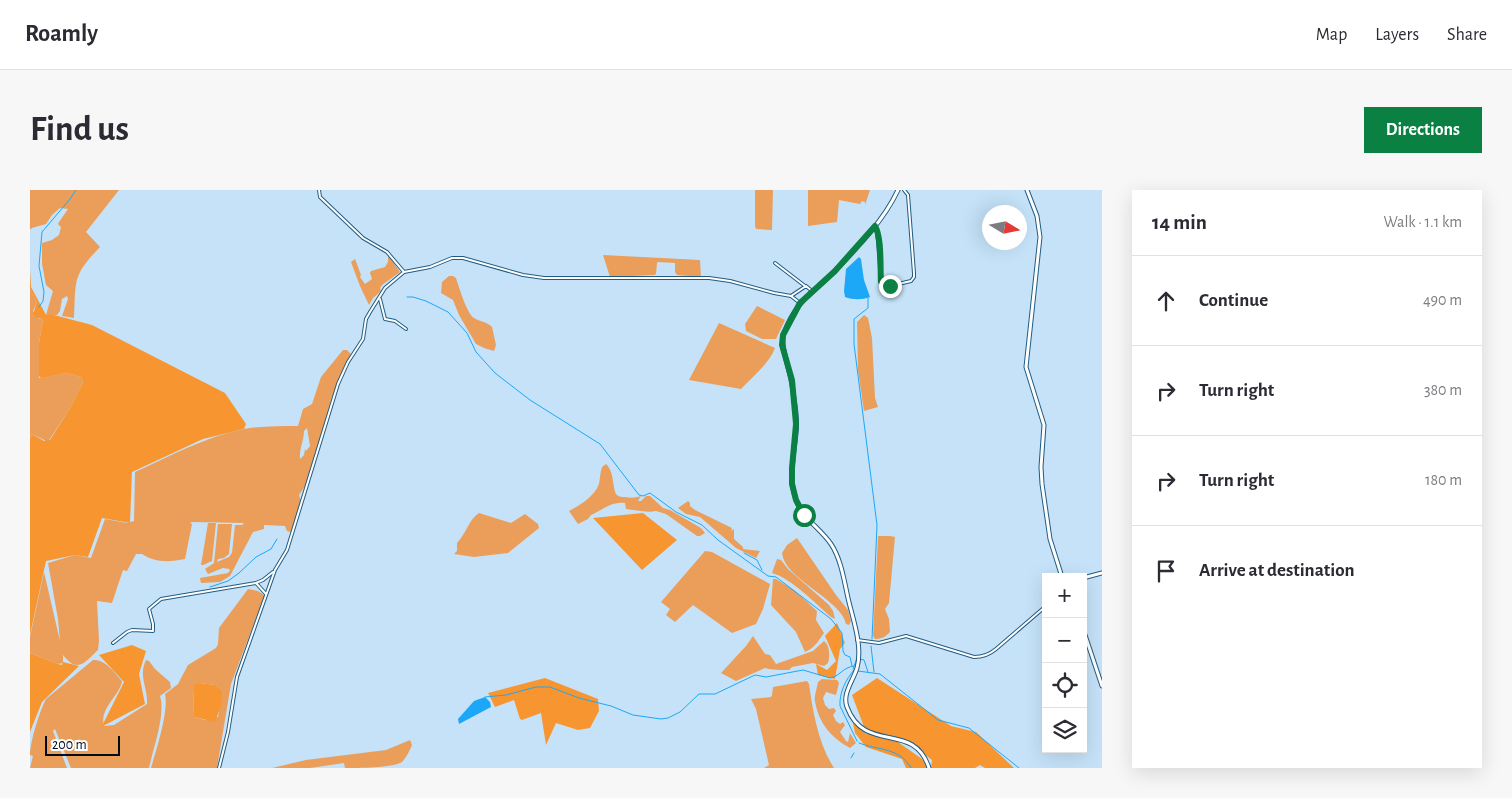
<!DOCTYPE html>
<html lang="en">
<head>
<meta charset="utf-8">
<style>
	:root { --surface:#fff; --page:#f7f7f7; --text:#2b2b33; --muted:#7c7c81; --line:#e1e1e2; --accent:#0b8043 }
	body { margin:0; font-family:"Alegreya Sans",sans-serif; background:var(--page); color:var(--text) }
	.controls { position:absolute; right:15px; bottom:15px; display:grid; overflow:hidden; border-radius:0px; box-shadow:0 5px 20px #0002 }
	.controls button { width:45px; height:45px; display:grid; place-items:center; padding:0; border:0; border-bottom:1px solid var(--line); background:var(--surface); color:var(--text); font:25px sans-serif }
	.compass { position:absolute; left:952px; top:15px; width:45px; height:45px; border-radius:50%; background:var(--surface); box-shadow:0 5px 20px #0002; rotate:100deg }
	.scale { position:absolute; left:15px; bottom:12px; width:75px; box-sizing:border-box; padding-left:5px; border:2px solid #000d1d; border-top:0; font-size:14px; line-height:18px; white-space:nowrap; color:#000d1d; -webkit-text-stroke:4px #fff; paint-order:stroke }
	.stop { position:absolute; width:15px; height:15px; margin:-11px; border:4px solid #0b8043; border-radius:50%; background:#fff }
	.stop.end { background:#0b8043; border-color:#fff; box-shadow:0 1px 5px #0008 }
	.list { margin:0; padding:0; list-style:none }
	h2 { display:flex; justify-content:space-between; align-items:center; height:65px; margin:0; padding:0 20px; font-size:21px }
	h2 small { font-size:16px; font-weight:400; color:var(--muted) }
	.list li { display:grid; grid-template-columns:32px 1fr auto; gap:15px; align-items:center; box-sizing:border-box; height:90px; padding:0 20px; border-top:1px solid var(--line) }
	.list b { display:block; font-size:19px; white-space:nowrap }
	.list em { font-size:16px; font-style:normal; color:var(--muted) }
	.icon { flex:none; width:28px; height:28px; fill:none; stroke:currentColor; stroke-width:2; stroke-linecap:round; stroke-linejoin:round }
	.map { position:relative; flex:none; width:1072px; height:578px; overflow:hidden; border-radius:0px }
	header { display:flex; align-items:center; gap:30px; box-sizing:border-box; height:70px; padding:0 25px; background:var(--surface); border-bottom:1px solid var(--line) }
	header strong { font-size:24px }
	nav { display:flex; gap:28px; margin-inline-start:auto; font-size:18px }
	.intro { display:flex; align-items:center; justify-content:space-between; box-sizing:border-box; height:120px; padding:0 30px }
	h1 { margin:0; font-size:35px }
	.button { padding:12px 22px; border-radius:0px; background:var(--accent); color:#fff; font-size:18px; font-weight:700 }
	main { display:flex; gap:30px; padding:0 30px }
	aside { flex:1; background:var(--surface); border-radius:0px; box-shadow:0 5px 20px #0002 }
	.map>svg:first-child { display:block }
	.green { fill:#ea9e5a; fill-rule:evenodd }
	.forest { fill:#f79631 }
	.water { fill:#1ca8f7 }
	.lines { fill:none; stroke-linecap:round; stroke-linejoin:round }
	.stream { stroke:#1ca8f7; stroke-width:1 }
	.street-casing { stroke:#215c82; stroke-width:4 }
	.secondary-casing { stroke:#215c82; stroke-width:5 }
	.street { stroke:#fff; stroke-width:2 }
	.secondary { stroke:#fff; stroke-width:3 }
	.route { stroke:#0b8043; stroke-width:6 }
</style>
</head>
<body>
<header>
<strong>Roamly</strong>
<nav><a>Map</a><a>Layers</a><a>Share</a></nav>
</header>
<div class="intro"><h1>Find us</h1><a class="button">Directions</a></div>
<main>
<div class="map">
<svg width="1072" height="578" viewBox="0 0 1072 578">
	<rect width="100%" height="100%" fill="#c5e2f8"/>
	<!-- green -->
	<g class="green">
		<path d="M0,0H89L56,42L70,57C42,86 46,90 44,128L32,126L38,109L37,106L32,109L30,121L27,125H16L23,101L16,95L12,74V53L22,50L29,45L31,37L28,34L29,32L38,19L30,18L22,25L16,34L2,38L0,40Z"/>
		<polygon points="725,0 743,0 742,40 726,39 725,36"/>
		<polygon points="778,0 840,0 835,15 835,12 832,11 830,14 809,10 807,32 778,36"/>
		<polygon points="358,65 370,82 352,95 350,98 351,101 343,108 339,115 330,96 321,72 325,69 331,85 330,87 335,94 342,89 340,83 341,81 355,77 358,72"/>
		<polygon points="573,65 670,70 671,87 647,85 645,82 645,73 628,72 627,73 626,84 624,85 580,87"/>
		<path d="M419,86H423L426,88C429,97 437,124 444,128C450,132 456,131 462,137L466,155L464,161L454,158L446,154L429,125L423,110L411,103L412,92Z"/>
		<polygon points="0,99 7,112 3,121 9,129 13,129 9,153 9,188 37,183 51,187 53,192 40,218 18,252 2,244 0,249"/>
		<polygon points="727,116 755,130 746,149 732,149 716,141 715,134"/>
		<polygon points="834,125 838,128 842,148 845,208 848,217 834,221 828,180 827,132"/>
		<path d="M689,133L745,158C739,174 722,187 711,199L659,190Z"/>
		<path d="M313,160H317L321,164C312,181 304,199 299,217C291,246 287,281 269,305L271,311L263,343L257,341L255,336L234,335V339L223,342L200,386L190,392L171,393L170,388L198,383L200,380L199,379L193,378L178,384L175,379L184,373L188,334H202L199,364L194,368L188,369L187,372L199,367L202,363L205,335H212L214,333L162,332L160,333L162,334L155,369C140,372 125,373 112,364H106L97,381L93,380L82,413L67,411L69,451L68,460C55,472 48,484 33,465V473L28,474L0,463V447L14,382L30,451L28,429L18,373L45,365L61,368L75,329L97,333L104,331L105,282C140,266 175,247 214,239C230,236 251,236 268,236L273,219L282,214L291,187ZM277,238L280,256L276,261L275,259L274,265L270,269C269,259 274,251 274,241Z"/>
		<path d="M576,274C585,282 582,300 587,305C589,307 592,307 595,307C601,308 605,308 611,306L608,311H611L616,306H620L633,318L640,320L671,338L675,343L670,346H667L636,324L626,321C617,323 605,320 596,319L595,313C581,311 571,321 561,325L558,329L548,334L539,321C550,315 564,307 569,294C570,289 570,283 572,277Z"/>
		<polygon points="658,311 660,313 660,316 665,320 702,338 701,341 704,339 704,349 713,357 713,359 730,361 726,368 706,358 670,327 656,324 648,318"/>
		<path d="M449,323L481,333L495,324L508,334L509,338L478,363L444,367L424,364L427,361V353C436,344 439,329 449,323Z"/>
		<polygon points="178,333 186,333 182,371 173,375 171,375"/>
		<path d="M848,346H860L865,347L859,413L855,419L859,429L860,442C855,447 852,449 845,449L843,446Z"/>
		<path d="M767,348L806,405L818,420L821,431L819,435L816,434C812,410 754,389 752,363L757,355Z"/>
		<polygon points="675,361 682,362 740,394 733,419 726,434 702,443 663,415 645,432 636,425 640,419 631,412"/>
		<path d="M747,369L751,370L758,379L799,415L803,421L805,429L801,427C786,414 761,388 742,383Z"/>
		<path d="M743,389H746L764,400L787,421L786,430L794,443C788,451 785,458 775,462L766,442L741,415Z"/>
		<path d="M218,399L228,401L234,405V407L201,494L187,578H121C126,561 139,521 135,504L148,494L158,475L186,458L188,454L189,438ZM170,493L186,495L193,501L188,527L175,530L164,527L163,496Z"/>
		<path d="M723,446L735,464L740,465L746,474L783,461L794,451C800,455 800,467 798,473L794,476L783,473L762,477L759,480C752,480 742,480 735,478L706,491L691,483L716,456Z"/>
		<path d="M63,470C75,469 85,483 92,491C90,506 69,518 74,536L84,535L117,514C118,498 108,486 116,470L119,471L125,479L140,492L141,498L130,506C136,524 123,559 119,578H41L25,539L23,541L37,578H0L3,566L0,565C0,552 10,520 16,509Z"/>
		<path d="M792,489L807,490L809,493L806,505L796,502L793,508L795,515L799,519L804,518L806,521L803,525L806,531L810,534L813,532L815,535L810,542L816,551L818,552L820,543L826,553L820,558C801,548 789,533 785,512C784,506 787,498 788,492Z"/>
		<path d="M777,491L779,494C783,522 788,553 804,578H734L739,575L726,519L721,509L741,507L742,505L743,497Z"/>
		<path d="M380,550L382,555C380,560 376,568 372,572C363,578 327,578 315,578L314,573L280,578H242L276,570L356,560Z"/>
	</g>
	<!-- forest -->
	<g class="forest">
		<polygon points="0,79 1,97 16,125 24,125 62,135 195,203 216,234 214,239 173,249 102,282 100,333 72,328 58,367 45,365 16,371 0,445 0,249 2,244 14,251 20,250 40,218 53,192 51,187 37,183 11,188 9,186 9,153 13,129 6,128 3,124 7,112 0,99"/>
		<polygon points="613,323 647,350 612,380 563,328"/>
		<polygon points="807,433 815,453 810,459 805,489 788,485 786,474 797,480 806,471 795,446"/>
		<polygon points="102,455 116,461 109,484 115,514 73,536 73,534 94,492 69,465"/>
		<polygon points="0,463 28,474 32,475 33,472 49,476 12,512 0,542"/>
		<polygon points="515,488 568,509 569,521 560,538 548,540 526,533 516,555 511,523 492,530 490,529 484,510 465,517 458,503"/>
		<polygon points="847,488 921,536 946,542 984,578 955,578 950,575 945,578 901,578 902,570 880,553 865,550 895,571 898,578 876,578 872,569 836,557 825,543 822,529 837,545 822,505"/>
		<polygon points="170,493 186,495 193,501 191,516 185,532 164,527 163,496 165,494"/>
	</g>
	<!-- water -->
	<g class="water">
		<path d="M829,67L831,69L834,90L840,107C832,110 823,110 815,107L814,101L816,79Z"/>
		<polygon points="455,507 460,512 461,517 429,534 428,529 444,511"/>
	</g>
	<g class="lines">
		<!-- stream -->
		<g class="stream">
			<polyline points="377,107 383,107 396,111 418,122 437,143 446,162 465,183 500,210 570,254 609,305 613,306 620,303 646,322 672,335 688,350 738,386 746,387 801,429 812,443 813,461 815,465 820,467 822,476"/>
			<polyline points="838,108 838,118 824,129 824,154 847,335 842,449"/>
			<polyline points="9,117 13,111 14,102 9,76 12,42 40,9 46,0"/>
			<polyline points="714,363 727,370 732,380"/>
			<polyline points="180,397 198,391 209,383 226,367 241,359 247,349"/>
			<polyline points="841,456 844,482"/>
			<polyline points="830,469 834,470 838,482"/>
			<polyline points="823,479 827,468"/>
			<path d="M824,480C816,489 809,503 810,516L827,551"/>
			<polyline points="828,481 850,484 908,530 939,538 989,578"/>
			<path d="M455,507L476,505L506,497H520L549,508L581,516L603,525L631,529L638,528L650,522L669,504H685L725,485L736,487L773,480L800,488C809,487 813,477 824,476"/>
			<path d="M829,553C850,561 869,557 881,578"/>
			<polyline points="821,568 824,563"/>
		</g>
		<defs>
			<g id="street">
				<polyline points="289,0 290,7 333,48 357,62 374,82 400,77 422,68 433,68 493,85 514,88 679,88 700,91 744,103 761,106 776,96 782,101"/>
				<polyline points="846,37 848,51 851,92 860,96 881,91 884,87 884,83 878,5 874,0"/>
				<polyline points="745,73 775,96"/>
				<polyline points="761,106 770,113"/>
				<polyline points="350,109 355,129 365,131 376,139"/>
				<polyline points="226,393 236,404"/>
				<path d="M827,450L849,453L876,446L944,467C953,467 959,465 966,459L1016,416"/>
				<polyline points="83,453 97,442 102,440 123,441 123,434 119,419 131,409 226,393 233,390 243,382"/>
				<polyline points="189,578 198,542 207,487 245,380 257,360 308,194 318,172 333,149 336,129 340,122 355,98 374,82"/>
			</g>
			<g id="secondary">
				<path d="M868,0C854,30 829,56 806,80C784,103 766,110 754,143C749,154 762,186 763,202C765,215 768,229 766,243C764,266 758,287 766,310C773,329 790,338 801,354C811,369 814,390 818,408C823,430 833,456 827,478C823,491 812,504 817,517C835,565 884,530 899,578"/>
				<polyline points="997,0 1007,26 1010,47 996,177 1014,235 1011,277 1012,294 1020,349 1032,387"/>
				<polyline points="1053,388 1072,383"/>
				<polyline points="1053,439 1072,496"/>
			</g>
		</defs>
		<!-- street casing -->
		<use href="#street" class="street-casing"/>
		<!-- secondary casing -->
		<use href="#secondary" class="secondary-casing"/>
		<!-- street -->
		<use href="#street" class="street"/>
		<!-- secondary -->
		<use href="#secondary" class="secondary"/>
	</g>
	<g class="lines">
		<!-- route -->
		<path class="route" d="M774,325L766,310L762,294V278L766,234L762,190L752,155L753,145L770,113L805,81L845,36C852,47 850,78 851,92L860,96"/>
	</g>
</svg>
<div class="controls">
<button>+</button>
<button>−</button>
<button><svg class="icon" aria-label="locate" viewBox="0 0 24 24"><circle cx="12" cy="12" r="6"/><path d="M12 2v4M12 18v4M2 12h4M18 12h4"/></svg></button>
<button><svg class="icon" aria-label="layers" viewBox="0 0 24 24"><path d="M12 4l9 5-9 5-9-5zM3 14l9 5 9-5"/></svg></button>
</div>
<svg class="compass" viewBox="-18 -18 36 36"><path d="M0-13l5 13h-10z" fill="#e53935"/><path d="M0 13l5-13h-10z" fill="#7c7c81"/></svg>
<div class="scale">200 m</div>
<div class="stop" style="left:774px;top:325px"></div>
<div class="stop end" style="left:860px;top:96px"></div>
</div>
<aside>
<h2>14 min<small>Walk · 1.1 km</small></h2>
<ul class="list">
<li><svg class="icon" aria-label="ahead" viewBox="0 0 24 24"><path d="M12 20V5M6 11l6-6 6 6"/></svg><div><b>Continue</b></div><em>490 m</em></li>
<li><svg class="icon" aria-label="right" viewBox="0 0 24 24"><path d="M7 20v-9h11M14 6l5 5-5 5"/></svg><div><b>Turn right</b></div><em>380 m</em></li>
<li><svg class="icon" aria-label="right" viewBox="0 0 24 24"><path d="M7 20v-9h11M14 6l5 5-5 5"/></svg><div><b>Turn right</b></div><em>180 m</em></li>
<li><svg class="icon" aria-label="arrive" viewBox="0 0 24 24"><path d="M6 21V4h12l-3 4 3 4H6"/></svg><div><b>Arrive at destination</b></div></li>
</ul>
</aside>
</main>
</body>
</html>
